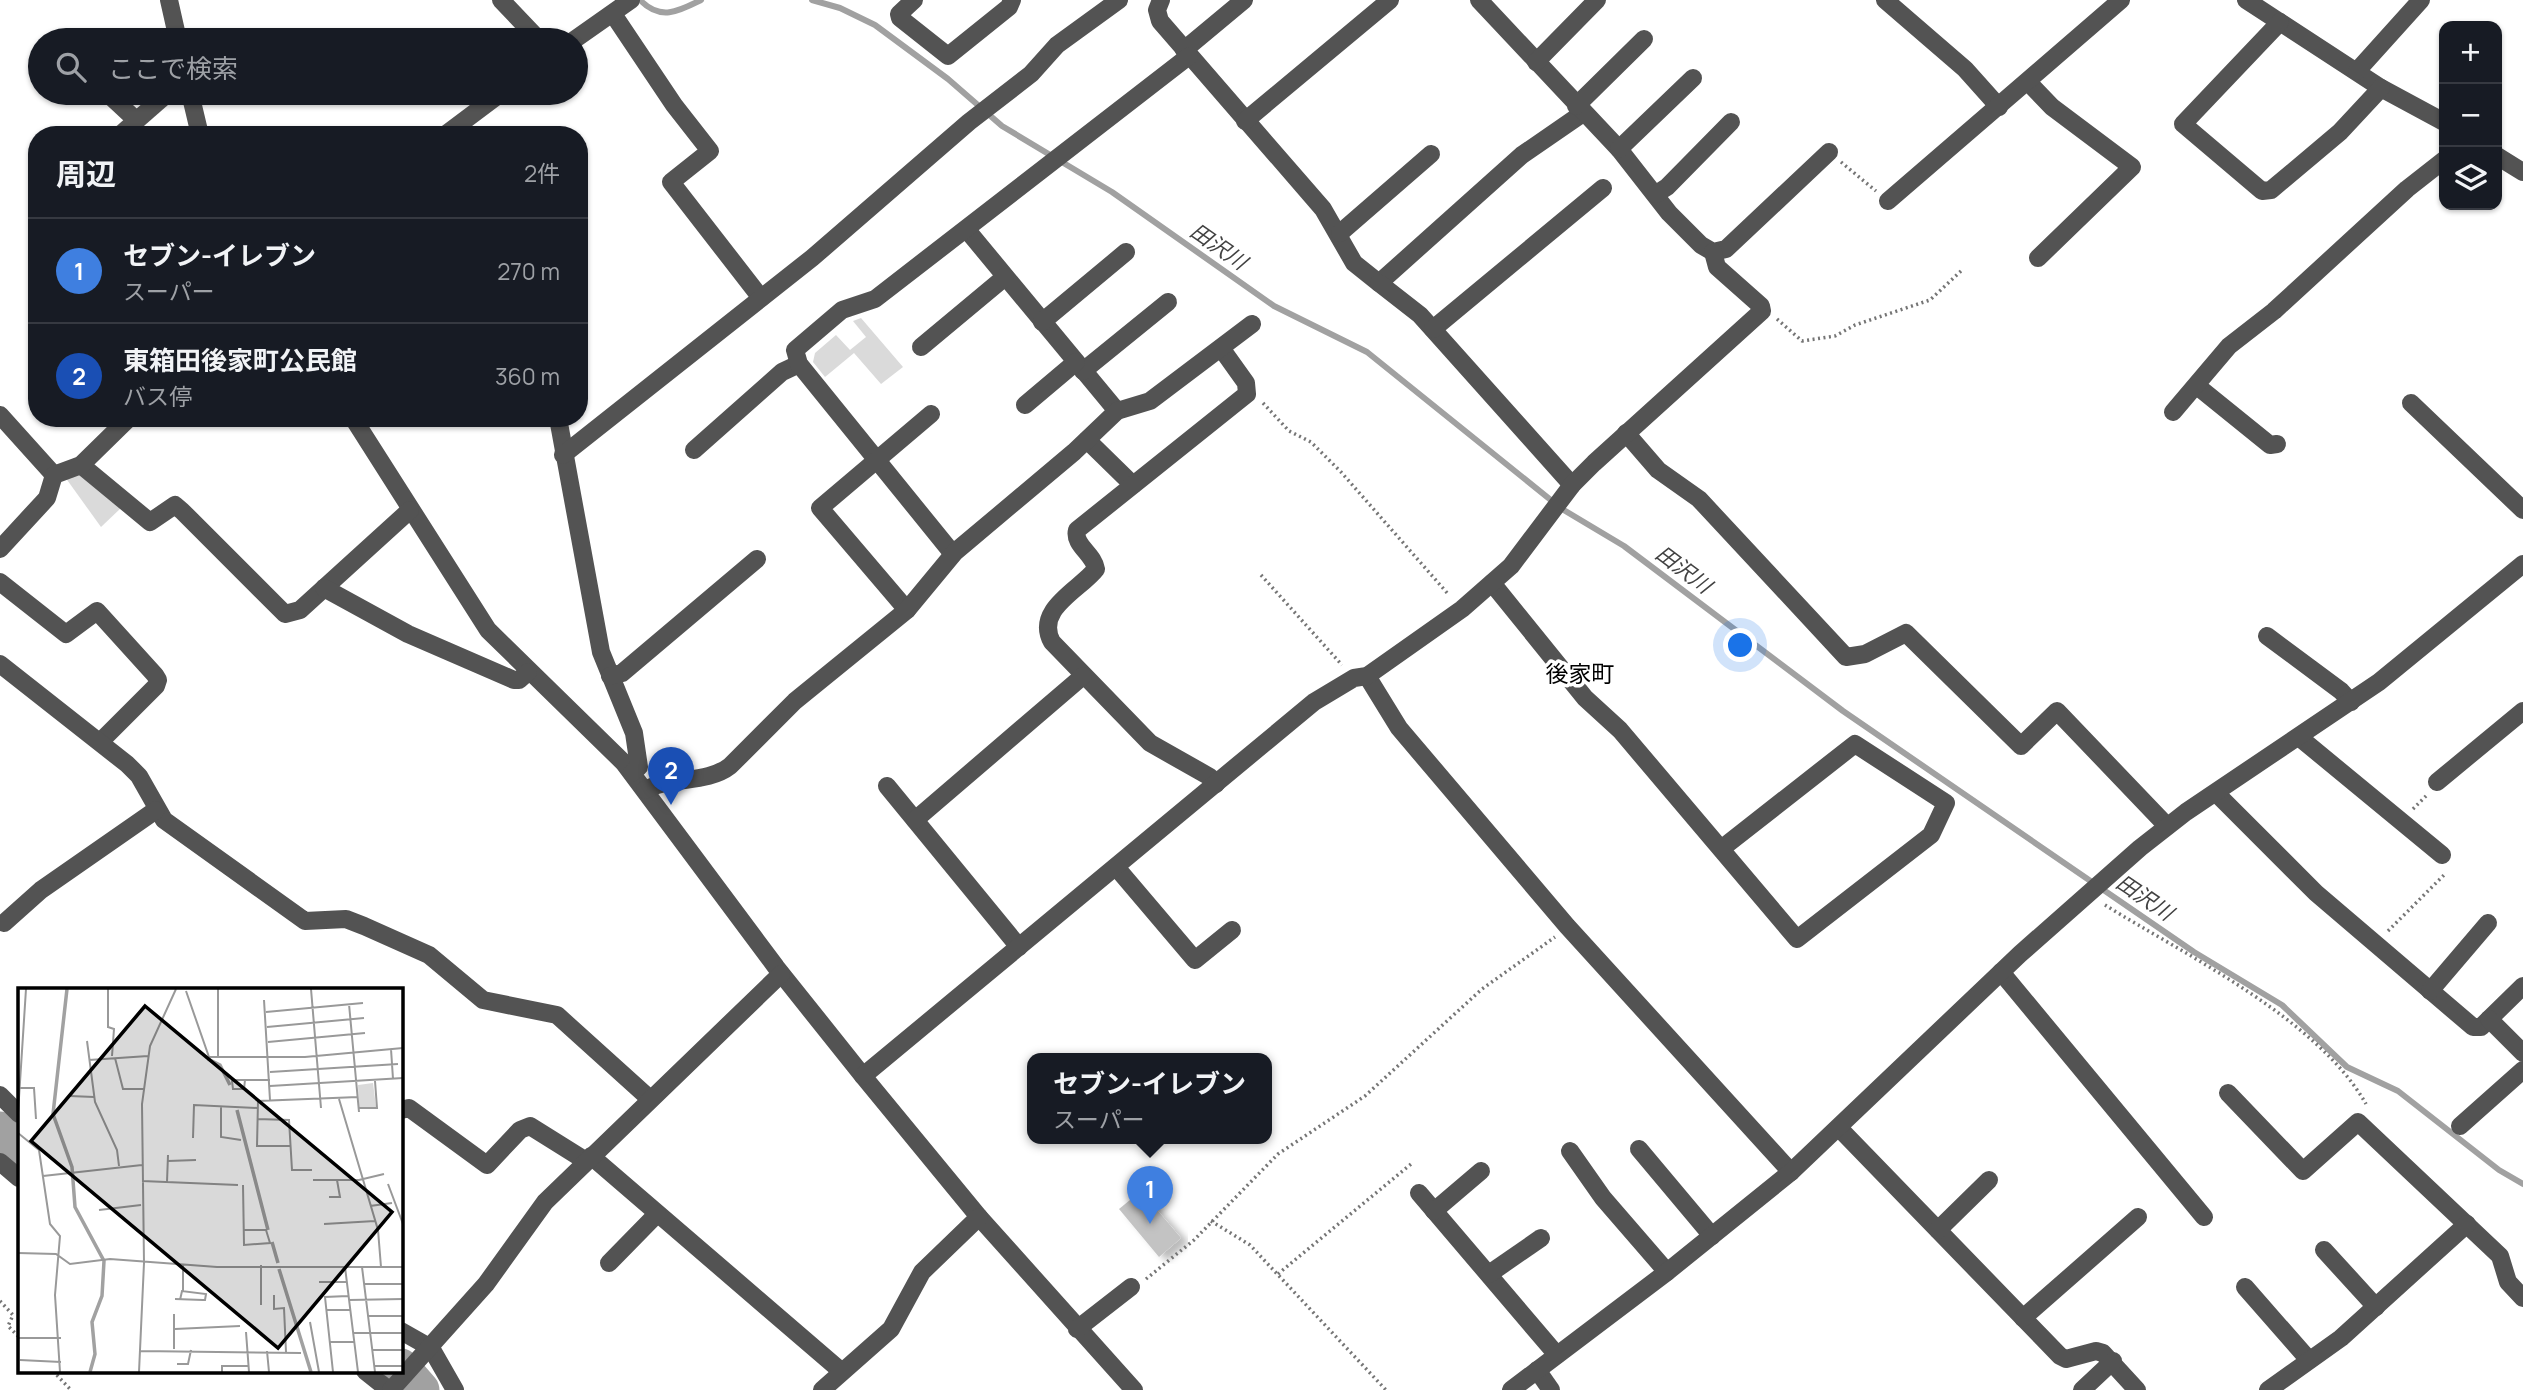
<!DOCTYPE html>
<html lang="ja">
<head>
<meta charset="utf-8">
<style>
	:root { --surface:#171b24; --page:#20242c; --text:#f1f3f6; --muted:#9ea1a6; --line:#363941; --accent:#858687 }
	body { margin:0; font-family:Manrope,"Noto Sans JP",sans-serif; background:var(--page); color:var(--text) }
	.controls { position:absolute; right:21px; top:21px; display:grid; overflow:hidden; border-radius:14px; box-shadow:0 2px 5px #0004 }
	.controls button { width:63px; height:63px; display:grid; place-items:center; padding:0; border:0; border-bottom:2px solid var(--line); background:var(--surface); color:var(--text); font:35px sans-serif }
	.you { position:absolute; left:1741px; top:646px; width:24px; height:24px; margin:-18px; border:5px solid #fff; border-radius:50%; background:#1a73e8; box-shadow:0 0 0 10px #1a73e833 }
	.badge { display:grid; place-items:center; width:46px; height:46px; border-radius:50%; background:var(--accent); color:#fff; font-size:23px; font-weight:700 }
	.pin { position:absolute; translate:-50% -58px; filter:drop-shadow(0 2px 4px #0008) }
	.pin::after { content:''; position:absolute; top:37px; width:24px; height:21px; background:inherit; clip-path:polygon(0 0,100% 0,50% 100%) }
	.popup { position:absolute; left:1027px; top:1053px; width:245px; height:91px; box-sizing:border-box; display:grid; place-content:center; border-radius:14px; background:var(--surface); filter:drop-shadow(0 2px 5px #0005); font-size:23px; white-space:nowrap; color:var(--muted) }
	.popup b { font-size:26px; color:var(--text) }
	.popup::after { content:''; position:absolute; left:50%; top:100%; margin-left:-14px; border:14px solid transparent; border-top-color:var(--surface) }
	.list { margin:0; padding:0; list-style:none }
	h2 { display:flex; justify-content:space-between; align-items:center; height:91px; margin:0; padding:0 28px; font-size:30px }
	h2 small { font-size:23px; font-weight:400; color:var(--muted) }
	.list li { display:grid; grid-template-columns:46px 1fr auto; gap:21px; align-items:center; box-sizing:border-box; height:105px; padding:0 28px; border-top:2px solid var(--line) }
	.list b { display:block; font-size:26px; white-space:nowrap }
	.list p { margin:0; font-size:23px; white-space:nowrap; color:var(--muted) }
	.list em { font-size:23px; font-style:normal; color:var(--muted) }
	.icon { flex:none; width:38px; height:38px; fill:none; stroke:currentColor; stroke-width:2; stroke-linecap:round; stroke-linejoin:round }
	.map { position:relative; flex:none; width:2523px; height:1390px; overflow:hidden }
	.search { position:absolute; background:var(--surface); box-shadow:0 2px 5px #0004; left:28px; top:28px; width:560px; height:77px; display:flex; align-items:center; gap:18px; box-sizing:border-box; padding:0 24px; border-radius:38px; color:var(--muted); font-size:26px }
	.panel { position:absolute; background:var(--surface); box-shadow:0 2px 5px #0004; left:28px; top:126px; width:560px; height:301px; border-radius:28px }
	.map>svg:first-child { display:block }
	.green { fill:#dadada }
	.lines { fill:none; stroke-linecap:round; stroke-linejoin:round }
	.stream { stroke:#a1a1a1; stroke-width:6 }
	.river { stroke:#a1a1a1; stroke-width:37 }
	.building { fill:#c3c3c3; filter:url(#shadow) }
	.path { stroke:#757575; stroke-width:3.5; stroke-dasharray:2 3.5; stroke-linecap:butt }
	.minor { stroke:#535353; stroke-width:18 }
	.labels { text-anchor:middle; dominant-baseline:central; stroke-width:7; stroke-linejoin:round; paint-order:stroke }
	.water-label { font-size:21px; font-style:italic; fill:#424242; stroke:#fff }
	.quarter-label { font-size:23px; fill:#000; stroke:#fff }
	.inset-river { fill:none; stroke:#a1a1a1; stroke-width:3.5 }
	.inset-road { fill:none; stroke:#999; stroke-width:2 }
	.view { fill:#000; fill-opacity:0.15; stroke:#000; stroke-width:3.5 }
	.inset-edge { fill:none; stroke:#000; stroke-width:3.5 }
</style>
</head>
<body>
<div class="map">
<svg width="2523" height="1390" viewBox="0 0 2523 1390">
	<defs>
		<filter id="shadow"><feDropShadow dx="8" dy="4.5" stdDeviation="3.5" flood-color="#0004"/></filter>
	</defs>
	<rect width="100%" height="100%" fill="#fff"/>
	<!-- green -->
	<g class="green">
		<polygon points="861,318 903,367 881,384 854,353 825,377 813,362 815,353 836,335 850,350 866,337 853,321"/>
		<polygon points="80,470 122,507 101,527 65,477"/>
	</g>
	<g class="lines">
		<!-- stream -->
		<g class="stream">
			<polyline points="812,0 840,8 875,25 948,79 1002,126 1112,192 1274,306 1367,352 1562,509 1624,546 1843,711 2194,952 2282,1005 2347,1067 2398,1091 2499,1170 2523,1184"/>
			<path d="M641,1C661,21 679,11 701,0"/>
		</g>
		<!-- river -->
		<g class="river">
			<polyline points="0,1130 19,1147"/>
			<polyline points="401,1367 421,1390"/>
		</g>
	</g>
	<!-- building -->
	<polygon class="building" points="1141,1191 1181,1238 1159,1257 1119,1209"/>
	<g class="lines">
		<!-- path -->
		<g class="path">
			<polyline points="1841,162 1876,191"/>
			<polyline points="1777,319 1802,341 1835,336 1855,325 1930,300 1961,271"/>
			<polyline points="1263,403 1289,431 1311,442 1341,472 1449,595"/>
			<polyline points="1261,575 1342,665"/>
			<polyline points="2413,809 2427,795"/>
			<path d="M2105,905C2187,956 2318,1019 2366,1104"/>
			<polyline points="2388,931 2445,874"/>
			<polyline points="1211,1221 1250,1245 1386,1390"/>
			<polyline points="1278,1274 1411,1164"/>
			<polyline points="1146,1279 1194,1240 1278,1154 1365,1096 1482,989 1555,937"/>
			<polyline points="0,1301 13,1315 8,1326 19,1337"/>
			<polyline points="53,1371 71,1390"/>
		</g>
		<!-- minor -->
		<g class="minor">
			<polyline points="169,0 178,40"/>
			<polyline points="501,0 539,40"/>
			<polyline points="914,0 899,14 900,18 948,56 1009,7 1012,0"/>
			<polyline points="1161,0 1157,10 1160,21 1323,209 1354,263 1379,283 1522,155 1583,113"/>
			<polyline points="1479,0 1619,149 1669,213 1701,245 1713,252 1726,249 1829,152"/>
			<polyline points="1885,0 1965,69 1999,107"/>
			<polyline points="2246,0 2381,88 2444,122"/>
			<polyline points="613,14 674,105 710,151 671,182 761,298"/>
			<polyline points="2280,22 2183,124 2262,191 2271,190 2340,132 2381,88"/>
			<polyline points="574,40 631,0"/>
			<polyline points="1184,50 1244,0"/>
			<polyline points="1536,62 1597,0"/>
			<polyline points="2357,71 2421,0"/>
			<polyline points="2028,82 2052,107 2132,167 2038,258"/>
			<polyline points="107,93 136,120"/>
			<polyline points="190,93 200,135"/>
			<polyline points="1576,106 1644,39"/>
			<polyline points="1245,121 1390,0"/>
			<polyline points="120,135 168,93"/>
			<polyline points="445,135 501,93"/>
			<polyline points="1619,149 1693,78"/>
			<polyline points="2497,156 2523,172"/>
			<polyline points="1656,194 1667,187 1731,122"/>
			<polyline points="1888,201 2121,0"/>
			<polyline points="967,230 1117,411"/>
			<polyline points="1340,233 1431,154"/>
			<polyline points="1379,283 1420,315 1572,485"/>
			<polyline points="1042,322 1126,252"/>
			<polyline points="1433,329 1603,188"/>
			<polyline points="921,347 1005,277"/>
			<polyline points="1083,371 1168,302"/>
			<polyline points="2197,386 2270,445 2277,444"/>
			<polyline points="2411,403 2523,510"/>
			<polyline points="1025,405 1076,362"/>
			<polyline points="2173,412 2229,346 2274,311 2407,189 2444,160"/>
			<polyline points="0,415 54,475"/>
			<polyline points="353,418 488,630 624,763 776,967 863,1076 979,1217 1134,1390"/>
			<polyline points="558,418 601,652 634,733 639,767 632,773"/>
			<polyline points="1626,433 1658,470 1699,499 1846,657 1865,654 1906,633 2021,746 2057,711 2167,826"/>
			<polyline points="1087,440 1133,485"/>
			<polyline points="694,450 782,372 799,364"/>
			<polyline points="563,455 812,258 969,122 1031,74 1057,45 1119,0"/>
			<polyline points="81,465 150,522 175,505 182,511 285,614 300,610 410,510"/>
			<polyline points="0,549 47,498 54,475 81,465 129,418"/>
			<polyline points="953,554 799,364 795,350 842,310 875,299 1189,56"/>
			<polyline points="0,582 66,634 97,611 155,675 158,680 156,686 100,742"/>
			<polyline points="1492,583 1585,698 1620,730 1797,939 1931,835 1946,803 1855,744 1721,849"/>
			<polyline points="324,588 408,634 514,680 519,680 528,672"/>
			<polyline points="907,610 820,508 931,414"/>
			<polyline points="2267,636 2341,691 2351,702"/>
			<polyline points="0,664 127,764 139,776 164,820 305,921 346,919 364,926 429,955 483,1000 557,1015 650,1099"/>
			<polyline points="610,676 622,673 757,559"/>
			<polyline points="1367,676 1399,728 1567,926 1791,1172"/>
			<polyline points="2300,738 2442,855"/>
			<polyline points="2437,782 2523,711"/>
			<path d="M1216,784L1210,777L1150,743L1052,642C1034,609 1081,589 1096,569C1094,554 1073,545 1077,530L1247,394L1246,383L1221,348"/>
			<polyline points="887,786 1019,947"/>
			<path d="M645,790C671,776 707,784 730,766L795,701L907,610L955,552L1074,452L1117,411L1150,401L1252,324"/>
			<polyline points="2216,793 2316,893 2473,1027 2481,1027 2523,986"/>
			<polyline points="915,820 1083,676"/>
			<polyline points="1116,867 1195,960 1232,930"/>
			<polyline points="4,923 41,890 156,810"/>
			<polyline points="2001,972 2204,1217"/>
			<polyline points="2430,991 2488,923"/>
			<polyline points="2489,1019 2523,1053"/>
			<polyline points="863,1076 1314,702 1354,678 1367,676 1462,609 1511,566 1572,485 1594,463 1762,311 1761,306 1717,267 1713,252"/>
			<polyline points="2228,1093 2303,1171 2358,1122 2500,1256 2508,1282 2523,1298"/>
			<polyline points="0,1095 19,1114"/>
			<polyline points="401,1110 409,1108 487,1165 520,1130 530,1126 586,1161"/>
			<polyline points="2460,1126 2523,1070"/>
			<polyline points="1839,1128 2060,1356 2066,1359 2096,1351 2103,1353 2137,1390"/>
			<polyline points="1639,1149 1712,1236"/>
			<polyline points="1570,1151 1603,1198 1667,1272"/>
			<polyline points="591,1156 841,1371"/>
			<polyline points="0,1162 19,1178"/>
			<polyline points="1419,1193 1557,1355"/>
			<polyline points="1434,1211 1481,1171"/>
			<polyline points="1938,1230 1989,1180"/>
			<polyline points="2324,1250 2376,1307"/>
			<polyline points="609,1263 657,1214"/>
			<polyline points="1489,1274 1541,1238"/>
			<polyline points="2245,1287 2309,1360"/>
			<polyline points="2023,1318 2138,1217"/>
			<polyline points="1077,1329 1131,1287"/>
			<polyline points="401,1331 431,1348 455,1390"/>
			<polyline points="1537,1370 1551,1390"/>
			<polyline points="365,1371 389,1390"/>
			<polyline points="391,1390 486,1284 545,1202 781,974"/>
			<polyline points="822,1390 891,1329 922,1272 979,1217"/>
			<polyline points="1511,1390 1667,1272 1791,1172 2020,954 2140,848 2186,812 2379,682 2523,564"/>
			<polyline points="2082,1390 2113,1361"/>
			<polyline points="2268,1390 2341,1338 2467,1224"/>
		</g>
	</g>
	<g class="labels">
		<!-- water labels -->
		<g class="water-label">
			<text transform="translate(1219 246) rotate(35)">田沢川</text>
			<text transform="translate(1684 569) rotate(37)">田沢川</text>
			<text transform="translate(2145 897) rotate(34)">田沢川</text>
		</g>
		<!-- quarter labels -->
		<g class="quarter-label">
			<text x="1580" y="673">後家町</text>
		</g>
	</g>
	<!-- overview -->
	<g transform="translate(18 988)">
		<rect width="385" height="385" fill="#fff"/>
		<path d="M355,95L358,119L341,120L340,97Z" fill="#dadada"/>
		<path class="inset-river" d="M49,1L35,126L54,179L57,219L86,273L84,308L74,334L77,366L72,384M190,71L202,77L212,97M219,122L250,242M254,254L260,275M261,281L293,384"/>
		<path class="inset-road" d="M200,1V69M293,1L303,120M168,3L191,69H287L385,60M246,12L252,112M331,16L341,124M248,24L345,15M90,39L96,41L94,68M249,39L346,30M90,40V1M69,53L77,114L99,162L101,178M250,54L347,45M373,61L375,91M97,70L105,101H126M71,72L130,68M252,84L380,76M227,92L226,101H215L214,93L215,92H252M252,98L385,90M1,100H16L18,131M52,108L76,109M321,111L360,242L363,279M203,119V149L223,152M341,120H359L357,93M0,125L8,1M239,131L271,132L274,182H294M0,145L21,162L32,236L42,248L37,307L42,384M175,150L176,117L239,120M273,158H239L240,113L340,109M150,173L178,172M25,188L124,177M295,192H341L366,186M124,193L220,197M149,194L150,167M370,196L385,236M225,197L226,257L252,255L248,242H226M311,209H322L319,192M352,218L374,215M81,222L123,217M306,236L357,233M0,265L38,266L52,276L92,271L199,279H385M165,277V303M327,279L340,384M344,279L357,384M301,294H328M346,296H385M256,307V321L266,320L268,364M157,311L185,312H187L188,306L164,303L162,312M331,312L385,311M243,317V277M309,322H332M156,326V361M350,328H385M292,334L301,384M157,341L222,338M228,344L231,384M335,345H385M0,350H43M312,354H336M354,362H385M122,363L283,365M249,363L251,384M2,372L43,374M159,376H170L173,362M356,378H385M121,384L126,275L124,116L132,58L158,1M204,384V378H230M315,384L307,309L330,308"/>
		<path class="view" d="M127,18L374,224L260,360L13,153Z"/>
		<rect width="385" height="385" class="inset-edge"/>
	</g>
</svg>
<div class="controls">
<button>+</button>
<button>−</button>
<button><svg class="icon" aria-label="layers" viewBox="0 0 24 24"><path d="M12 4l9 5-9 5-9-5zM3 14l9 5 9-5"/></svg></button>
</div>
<div class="you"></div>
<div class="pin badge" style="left:1150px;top:1224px;background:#3f7fe0">1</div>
<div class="popup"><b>セブン-イレブン</b>スーパー</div>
<div class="pin badge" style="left:671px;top:805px;background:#1a4fb4">2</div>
<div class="search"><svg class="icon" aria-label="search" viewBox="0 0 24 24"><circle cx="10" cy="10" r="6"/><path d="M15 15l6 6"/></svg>ここで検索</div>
<section class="panel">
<h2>周辺<small>2件</small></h2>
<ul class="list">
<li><span class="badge" style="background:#3f7fe0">1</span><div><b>セブン-イレブン</b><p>スーパー</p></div><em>270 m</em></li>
<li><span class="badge" style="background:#1a4fb4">2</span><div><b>東箱田後家町公民館</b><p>バス停</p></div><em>360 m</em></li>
</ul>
</section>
</div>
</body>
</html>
